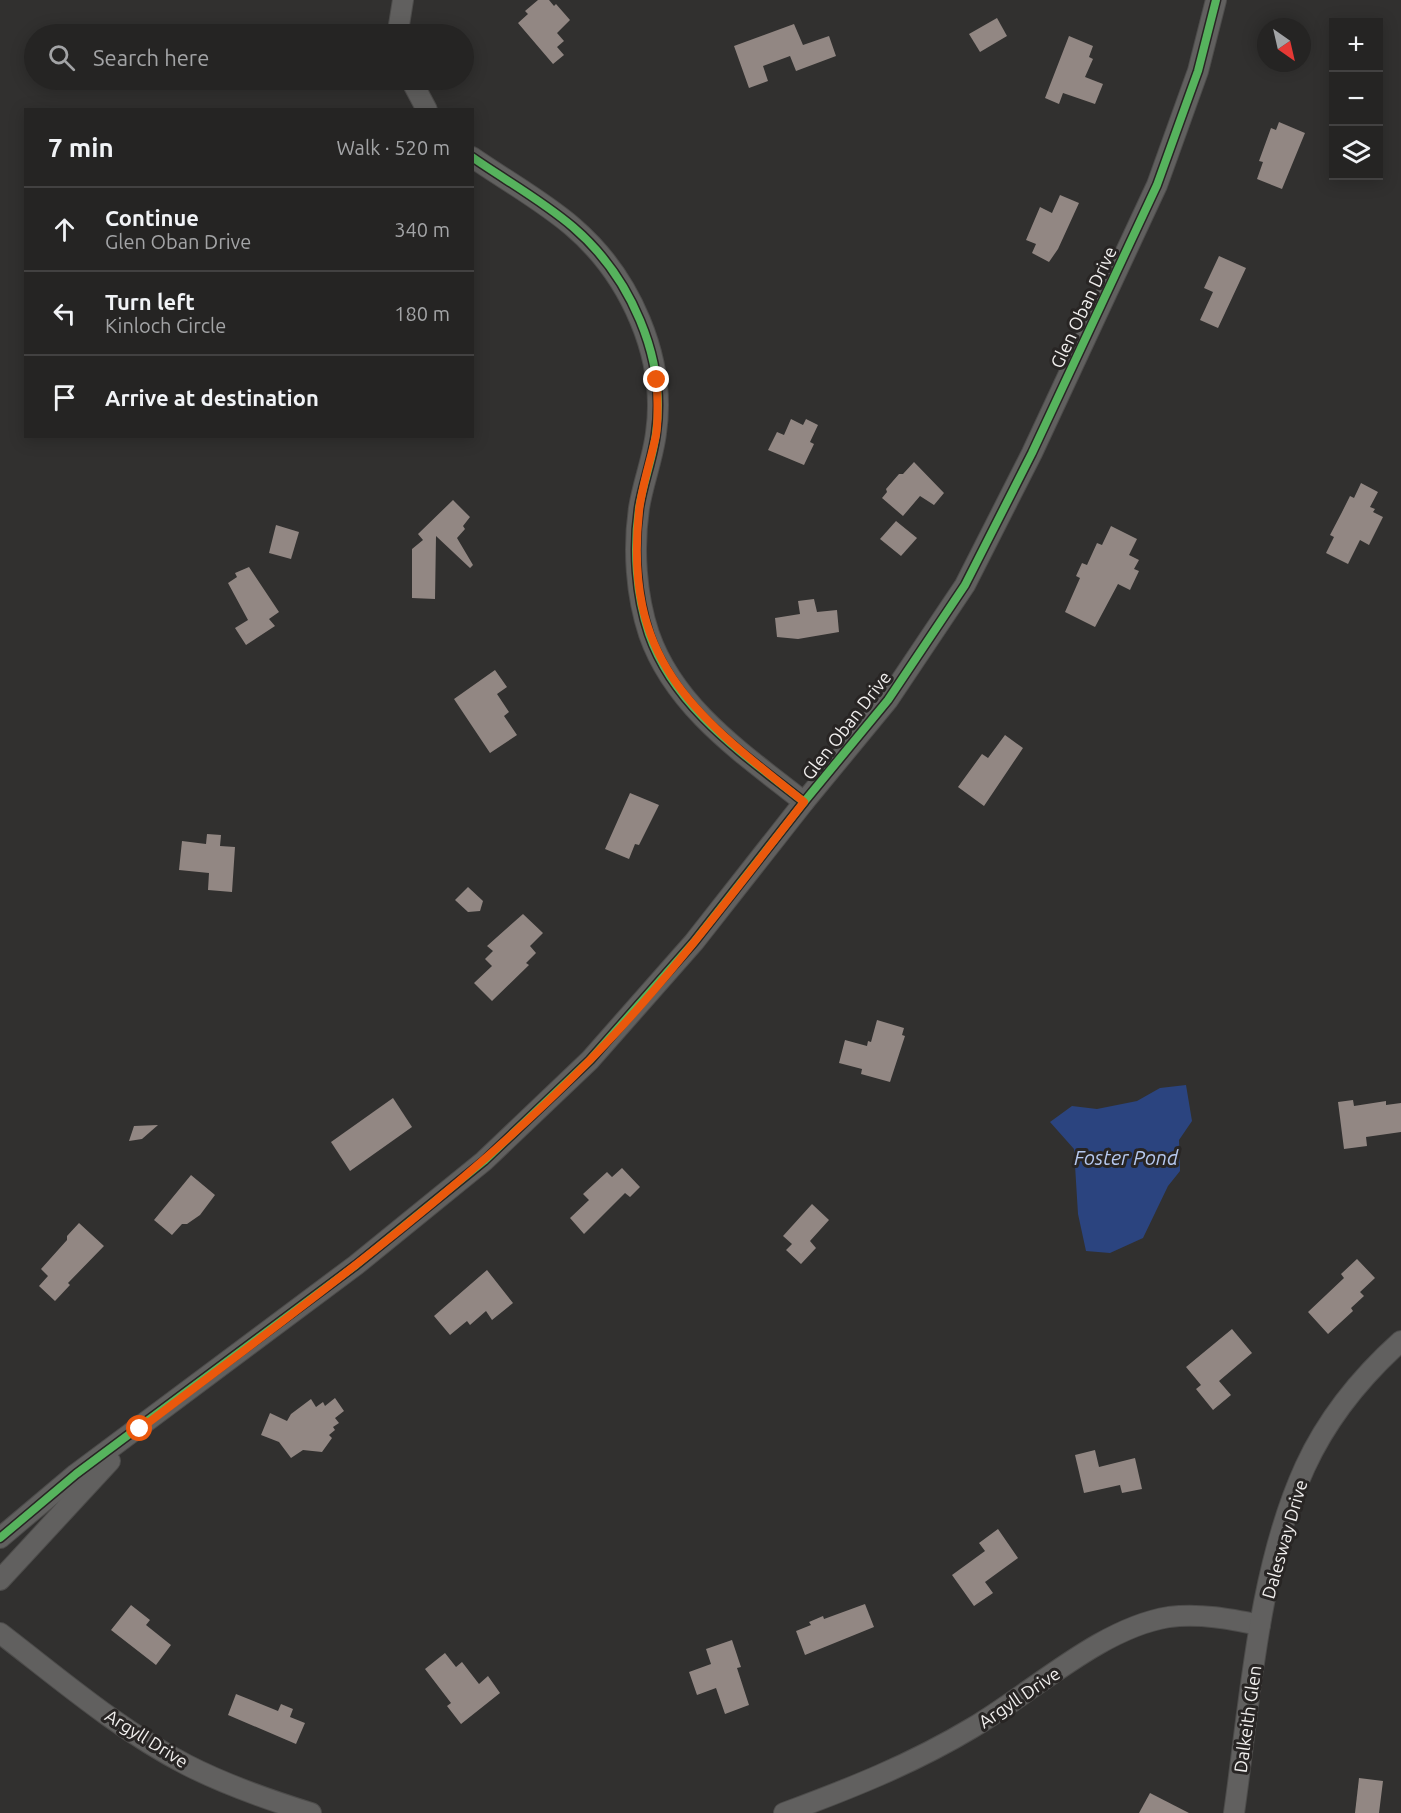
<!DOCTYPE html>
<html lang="en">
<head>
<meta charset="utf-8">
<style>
	:root { --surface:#252423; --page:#313030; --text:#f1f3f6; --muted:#a3a4a6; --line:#424141 }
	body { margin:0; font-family:Ubuntu,sans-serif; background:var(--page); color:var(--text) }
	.controls { position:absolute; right:18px; top:18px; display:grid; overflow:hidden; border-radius:0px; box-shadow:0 3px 15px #0003 }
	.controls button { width:54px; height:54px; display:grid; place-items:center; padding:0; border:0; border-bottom:2px solid var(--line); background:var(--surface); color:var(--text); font:30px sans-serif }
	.compass { position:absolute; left:1257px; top:18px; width:54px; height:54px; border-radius:50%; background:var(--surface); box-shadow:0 3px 15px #0003; rotate:146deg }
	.stop { position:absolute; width:18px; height:18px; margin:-14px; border:4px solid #ea580c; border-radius:50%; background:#fff }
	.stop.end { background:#ea580c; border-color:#fff; box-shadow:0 2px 6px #0008 }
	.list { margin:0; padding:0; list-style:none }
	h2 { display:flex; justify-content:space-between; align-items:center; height:78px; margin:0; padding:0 24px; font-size:26px }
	h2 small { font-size:20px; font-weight:400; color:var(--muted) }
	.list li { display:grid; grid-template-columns:39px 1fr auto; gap:18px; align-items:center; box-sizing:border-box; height:84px; padding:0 24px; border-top:2px solid var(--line) }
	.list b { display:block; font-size:22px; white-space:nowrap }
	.list p { margin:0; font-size:20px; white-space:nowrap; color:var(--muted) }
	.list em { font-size:20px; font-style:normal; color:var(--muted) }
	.icon { flex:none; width:33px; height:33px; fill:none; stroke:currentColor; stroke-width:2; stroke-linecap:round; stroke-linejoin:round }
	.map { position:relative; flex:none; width:1401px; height:1813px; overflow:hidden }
	.search { position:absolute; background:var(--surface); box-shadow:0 3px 15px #0003; left:24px; top:24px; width:450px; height:66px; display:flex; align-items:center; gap:15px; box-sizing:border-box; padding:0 21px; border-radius:33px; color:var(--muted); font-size:22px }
	.panel { position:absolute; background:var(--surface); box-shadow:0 3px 15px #0003; left:24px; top:108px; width:450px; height:330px; border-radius:0px }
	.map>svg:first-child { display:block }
	.water { fill:#2b447f }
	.building { fill:#928783 }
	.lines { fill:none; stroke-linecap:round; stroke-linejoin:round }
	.minor-casing { stroke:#4d4c4b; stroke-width:22 }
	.minor { stroke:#61605f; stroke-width:20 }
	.cycleway-casing { stroke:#282524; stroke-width:11 }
	.cycleway { stroke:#56b35d; stroke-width:8 }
	.route { stroke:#ea580c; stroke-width:8 }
	.labels { text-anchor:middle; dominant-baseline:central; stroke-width:6; stroke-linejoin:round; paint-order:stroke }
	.street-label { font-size:18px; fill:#f1efee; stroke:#282524 }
	.water-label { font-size:20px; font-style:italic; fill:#b6c9f0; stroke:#282524 }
</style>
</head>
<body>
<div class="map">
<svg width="1401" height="1813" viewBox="0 0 1401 1813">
	<rect width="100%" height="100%" fill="#31302f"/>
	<!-- water -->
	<polygon class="water" points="1186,1085 1192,1121 1179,1140 1180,1171 1168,1186 1143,1238 1110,1253 1086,1251 1078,1214 1074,1149 1050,1122 1072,1106 1097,1109 1137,1101 1160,1088"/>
	<!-- building -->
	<g class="building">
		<polygon points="538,0 549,0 554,6 556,4 570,20 557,33 564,41 557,47 564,55 553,64 518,23 528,14 525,11"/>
		<polygon points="997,18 1007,36 980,52 969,34"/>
		<polygon points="794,24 803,45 829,36 836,56 796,71 790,56 763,66 768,81 749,88 734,46"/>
		<polygon points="1069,36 1093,46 1089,57 1093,59 1085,77 1103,84 1095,104 1063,93 1059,104 1045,98"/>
		<polygon points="1279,122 1305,133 1282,189 1257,179 1263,162 1259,161 1271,128 1276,130"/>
		<polygon points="1060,195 1079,203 1058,249 1049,262 1032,253 1036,244 1026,240 1040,207 1052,213"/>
		<polygon points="1219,256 1246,268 1218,328 1200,320 1213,292 1204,288"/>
		<polygon points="791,419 803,425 806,419 818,425 810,442 814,444 804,465 768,450 777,432 784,435"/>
		<polygon points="914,462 944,493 934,505 920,496 903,516 882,498 887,492 886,489 899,474 903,474"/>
		<polygon points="1361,483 1378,492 1370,507 1375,509 1373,512 1383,517 1369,545 1360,540 1348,564 1326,553 1334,537 1330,535 1341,514 1350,496 1354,498"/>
		<polygon points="453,500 470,517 463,526 465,529 457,538 473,565 470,568 436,536 435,599 412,598 412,549 423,540 418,534"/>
		<polygon points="896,521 917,538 901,556 880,539"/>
		<polygon points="276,525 299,532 291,559 269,553"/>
		<polygon points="1111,526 1137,539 1129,555 1139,560 1134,569 1139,571 1130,590 1118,584 1095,627 1065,612 1080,578 1076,576 1082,563 1087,565 1097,543 1102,545"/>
		<polygon points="249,567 279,612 269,619 275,626 246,645 235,628 248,620 228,583 237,577 235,573"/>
		<polygon points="814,599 817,612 837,610 839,632 798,639 777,637 775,618 800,614 798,601"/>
		<polygon points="495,670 507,687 497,694 509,712 504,716 517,735 490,753 454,699"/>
		<polygon points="1005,735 1023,748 984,806 958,787 982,754 988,758"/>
		<polygon points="630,793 659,805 639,845 635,844 629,859 605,849"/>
		<polygon points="207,834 221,835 220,846 235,847 232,892 208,890 209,873 179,870 182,841 206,844"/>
		<polygon points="468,887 483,901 480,911 468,912 455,900"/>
		<polygon points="523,914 543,933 530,946 536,953 526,963 529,965 492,1001 474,983 492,966 485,959 493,951 487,946"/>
		<polygon points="877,1020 904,1028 902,1035 905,1036 890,1082 861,1074 862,1069 839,1063 845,1040 867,1046 868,1041 871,1042"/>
		<polygon points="393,1098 412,1127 350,1171 331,1142"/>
		<polygon points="1353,1100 1354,1106 1386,1101 1386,1105 1401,1103 1401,1132 1366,1137 1367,1146 1344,1149 1338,1102"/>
		<polygon points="158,1125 142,1139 129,1141 134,1126"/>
		<polygon points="622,1168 640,1187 630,1197 625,1193 584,1234 570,1218 589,1200 583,1194 607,1172 612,1177"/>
		<polygon points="191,1175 215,1195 200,1215 187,1224 182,1224 172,1235 154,1220"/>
		<polygon points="812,1204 829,1220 810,1241 816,1248 801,1264 786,1250 792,1244 783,1236"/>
		<polygon points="79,1223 104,1246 68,1283 70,1285 55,1301 39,1286 48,1276 41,1269 67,1240 67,1236"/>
		<polygon points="1357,1259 1375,1278 1360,1292 1364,1296 1351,1308 1353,1311 1328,1334 1308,1312 1344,1278 1341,1274"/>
		<polygon points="487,1270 513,1303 492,1320 486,1311 470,1325 467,1321 450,1335 434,1316"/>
		<polygon points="1232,1329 1252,1353 1219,1381 1231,1395 1213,1410 1196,1389 1201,1385 1186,1367"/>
		<polygon points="335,1398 344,1411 335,1418 339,1423 333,1427 335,1430 329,1435 332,1438 322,1452 303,1450 291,1458 279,1442 261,1435 270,1413 287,1421 291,1414 311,1399 316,1407 323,1402 325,1406"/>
		<polygon points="1095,1450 1099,1467 1135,1458 1142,1489 1122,1493 1120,1485 1084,1493 1075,1455"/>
		<polygon points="998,1529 1018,1558 985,1582 993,1593 974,1606 952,1575 985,1551 979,1543"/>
		<polygon points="865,1604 874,1627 805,1655 796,1631 811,1625 809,1622 823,1616 824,1619"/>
		<polygon points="131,1605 150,1620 146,1625 171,1645 156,1665 111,1630"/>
		<polygon points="732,1640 741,1667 737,1668 749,1705 725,1714 716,1688 697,1695 689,1672 711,1664 706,1649"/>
		<polygon points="445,1653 456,1667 462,1662 479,1684 488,1676 500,1693 461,1724 447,1706 451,1703 425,1669"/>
		<polygon points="236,1694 278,1711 281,1704 293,1709 290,1717 305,1723 296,1744 228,1715"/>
		<polygon points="1359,1778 1383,1781 1379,1813 1355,1813"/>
		<polygon points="1150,1793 1189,1813 1139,1813"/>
	</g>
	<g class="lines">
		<defs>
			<g id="minor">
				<polyline points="401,34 399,25 403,0"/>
				<polyline points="411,80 427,110"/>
				<path d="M472,157C505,180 543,201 573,227C630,276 667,358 656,433C653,458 643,483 639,508C633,549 636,595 649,634C675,709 745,755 804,802"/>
				<polyline points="0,1538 76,1474 356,1265 484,1161 590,1060 694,942 804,802 888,700 965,585 1032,453 1157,185 1198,71 1216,0"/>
				<polyline points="0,1580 110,1461"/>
				<path d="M0,1633C60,1679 119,1730 187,1765C226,1785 269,1800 311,1813"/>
				<path d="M784,1813C849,1789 912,1764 972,1728C1032,1693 1100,1628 1169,1617C1200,1613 1230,1619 1260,1625"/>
				<path d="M1234,1813C1250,1702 1258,1570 1305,1467C1327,1419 1362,1376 1401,1341"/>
			</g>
		</defs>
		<!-- minor casing -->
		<use href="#minor" class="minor-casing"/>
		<!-- minor -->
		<use href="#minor" class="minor"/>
		<defs>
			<g id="cycleway">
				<path d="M472,157C505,180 543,201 573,227C630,276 667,358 656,433C653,458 643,483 639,508C633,549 636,595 649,634C675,709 745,755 804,802"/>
				<polyline points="0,1538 76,1474 356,1265 484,1161 590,1060 694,942 804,802 888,700 965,585 1032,453 1157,185 1198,71 1216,0"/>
			</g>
		</defs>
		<!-- cycleway casing -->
		<use href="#cycleway" class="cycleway-casing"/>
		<!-- cycleway -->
		<use href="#cycleway" class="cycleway"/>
	</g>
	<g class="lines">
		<!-- route -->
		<path class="route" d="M140,1429C294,1312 453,1199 589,1061C668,981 735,890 804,802C696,716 623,663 639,511C642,485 651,460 656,435C659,418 657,398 657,380"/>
	</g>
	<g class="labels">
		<!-- street labels -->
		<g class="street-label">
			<text transform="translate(1083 307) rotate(-65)">Glen Oban Drive</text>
			<text transform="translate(846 725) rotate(-52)">Glen Oban Drive</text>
			<text transform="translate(1284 1539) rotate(-74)">Dalesway Drive</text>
			<text transform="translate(1019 1697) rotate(-34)">Argyll Drive</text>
			<text transform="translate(1247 1719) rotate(-82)">Dalkeith Glen</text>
			<text transform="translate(147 1738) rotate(32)">Argyll Drive</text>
		</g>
		<!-- water labels -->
		<g class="water-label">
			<text x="1126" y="1157">Foster Pond</text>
		</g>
	</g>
</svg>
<div class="controls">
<button>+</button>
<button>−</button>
<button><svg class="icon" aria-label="layers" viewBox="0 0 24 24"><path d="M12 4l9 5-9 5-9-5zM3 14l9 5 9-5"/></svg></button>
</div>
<svg class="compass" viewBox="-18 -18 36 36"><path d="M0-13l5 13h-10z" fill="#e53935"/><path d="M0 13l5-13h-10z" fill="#a3a4a6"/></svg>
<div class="stop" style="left:140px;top:1429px"></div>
<div class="stop end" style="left:657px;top:380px"></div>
<div class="search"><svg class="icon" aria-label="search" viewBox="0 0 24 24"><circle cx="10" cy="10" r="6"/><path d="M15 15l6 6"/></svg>Search here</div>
<section class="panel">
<h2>7 min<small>Walk · 520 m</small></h2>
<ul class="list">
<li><svg class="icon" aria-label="ahead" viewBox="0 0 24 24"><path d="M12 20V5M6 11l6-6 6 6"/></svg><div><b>Continue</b><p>Glen Oban Drive</p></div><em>340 m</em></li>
<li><svg class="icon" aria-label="left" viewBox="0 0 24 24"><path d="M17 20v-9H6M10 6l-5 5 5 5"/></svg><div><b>Turn left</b><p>Kinloch Circle</p></div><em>180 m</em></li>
<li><svg class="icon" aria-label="arrive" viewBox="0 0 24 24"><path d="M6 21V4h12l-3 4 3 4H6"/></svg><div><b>Arrive at destination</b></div></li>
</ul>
</section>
</div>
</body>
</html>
